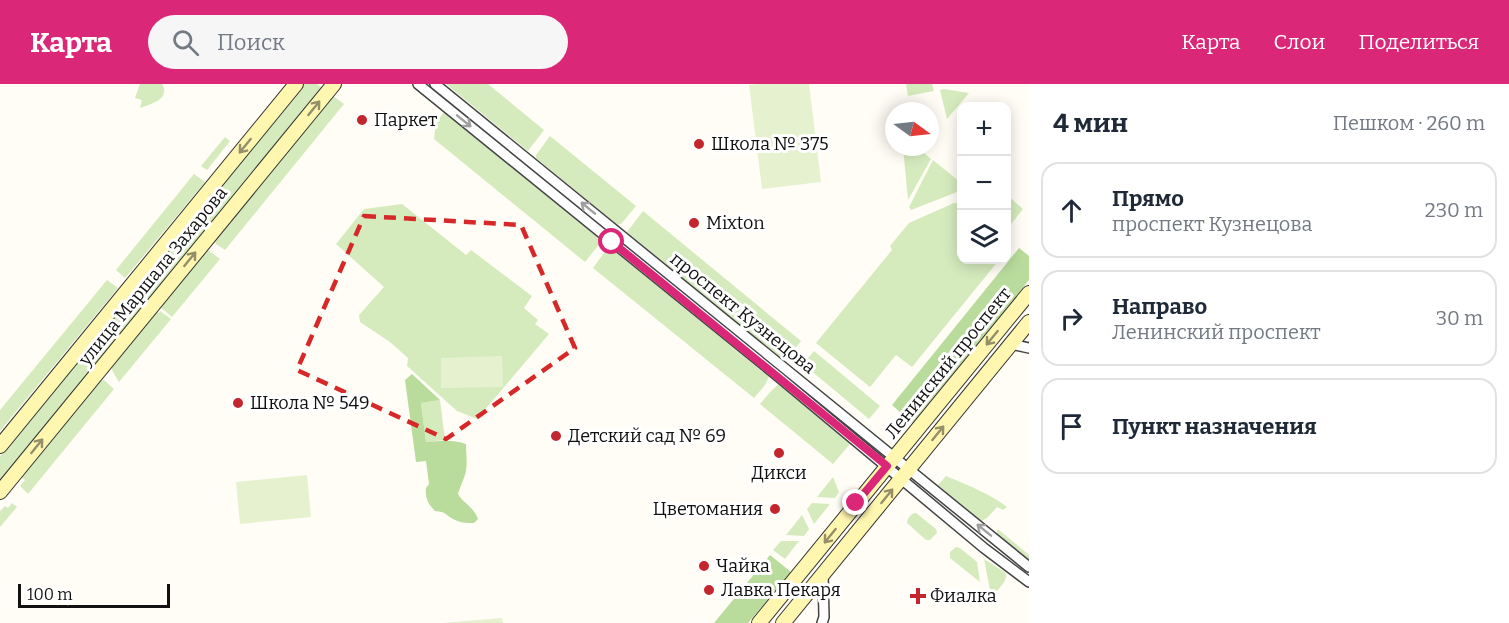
<!DOCTYPE html>
<html lang="ru">
<head>
<meta charset="utf-8">
<style>
	:root { --surface:#fff; --page:#f6f6f7; --text:#1f2937; --muted:#747a83; --line:#e0e1e3; --accent:#db2777 }
	body { margin:0; font-family:Bitter,serif; background:var(--page); color:var(--text) }
	.controls { position:absolute; right:18px; top:18px; display:grid; overflow:hidden; border-radius:12px; box-shadow:0 3px 15px #0003 }
	.controls button { width:54px; height:54px; display:grid; place-items:center; padding:0; border:0; border-bottom:2px solid var(--line); background:var(--surface); color:var(--text); font:30px sans-serif }
	.compass { position:absolute; left:885px; top:18px; width:54px; height:54px; border-radius:50%; background:var(--surface); box-shadow:0 3px 15px #0003; rotate:105deg }
	.scale { position:absolute; left:18px; bottom:15px; width:152px; box-sizing:border-box; padding-left:6px; border:3px solid #111; border-top:0; font-size:16px; line-height:21px; white-space:nowrap; color:#111; -webkit-text-stroke:4px #fff; paint-order:stroke }
	.stop { position:absolute; width:18px; height:18px; margin:-14px; border:4px solid #db2777; border-radius:50%; background:#fff }
	.stop.end { background:#db2777; border-color:#fff; box-shadow:0 2px 6px #0008 }
	.list { margin:0; padding:0; list-style:none }
	h2 { display:flex; justify-content:space-between; align-items:center; height:78px; margin:0; padding:0 24px; font-size:26px }
	h2 small { font-size:20px; font-weight:400; color:var(--muted) }
	.list li { display:grid; grid-template-columns:39px 1fr auto; gap:18px; align-items:center; box-sizing:border-box; height:96px; margin:0 12px 12px; padding:0 12px; border:2px solid var(--line); border-radius:18px }
	.list b { display:block; font-size:22px; white-space:nowrap }
	.list p { margin:0; font-size:20px; white-space:nowrap; color:var(--muted) }
	.list em { font-size:20px; font-style:normal; color:var(--muted) }
	.icon { flex:none; width:33px; height:33px; fill:none; stroke:currentColor; stroke-width:2; stroke-linecap:round; stroke-linejoin:round }
	.map { position:relative; flex:none; width:1029px; height:539px; overflow:hidden }
	header { display:flex; align-items:center; gap:36px; box-sizing:border-box; height:84px; padding:0 30px; background:var(--accent); color:#fff }
	header strong { font-size:28px }
	nav { display:flex; gap:33px; margin-inline-start:auto; font-size:21px }
	.search { width:420px; height:54px; background:var(--page); display:flex; align-items:center; gap:15px; box-sizing:border-box; padding:0 21px; border-radius:33px; color:var(--muted); font-size:22px }
	main { display:flex }
	aside { flex:1; background:var(--surface) }
	.map>svg:first-child { display:block }
	.green { fill:#d5ebbd }
	.forest { fill:#b9dc9c }
	.pitch { fill:#e6f2cf }
	.lines { fill:none; stroke-linecap:round; stroke-linejoin:round }
	.street-casing { stroke:#444; stroke-width:12 }
	.secondary-casing { stroke:#333; stroke-width:16 }
	.street { stroke:#fff; stroke-width:9 }
	.secondary { stroke:#fff6b0; stroke-width:14 }
	.oneway { stroke:#948f68 }
	.oneway2 { stroke:#a0a0a0 }
	.route { stroke:#db2777; stroke-width:8 }
	.marked { fill:none; stroke:#d62828; stroke-width:4.5; stroke-dasharray:12 8; stroke-linejoin:round }
	.poi-dot { fill:#c4262e; stroke:#fff; stroke-width:2 }
	.labels { text-anchor:middle; dominant-baseline:central; stroke-width:6; stroke-linejoin:round; paint-order:stroke }
	.poi-label { font-size:18px; fill:#111; stroke:#fff; text-anchor:start }
	.street-label { font-size:18px; fill:#111; stroke:#fff }
</style>
</head>
<body>
<header>
<strong>Карта</strong>
<div class="search"><svg class="icon" aria-label="search" viewBox="0 0 24 24"><circle cx="10" cy="10" r="6"/><path d="M15 15l6 6"/></svg>Поиск</div>
<nav><a>Карта</a><a>Слои</a><a>Поделиться</a></nav>
</header>
<main>
<div class="map">
<svg width="1029" height="539" viewBox="0 0 1029 539">
	<rect width="100%" height="100%" fill="#fffdf5"/>
	<!-- green -->
	<g class="green">
		<path d="M140,0H162C171,15 151,20 140,24L142,16L135,14Z"/>
		<polygon points="304,0 317,0 322,4 149,215 137,204"/>
		<polygon points="446,0 488,0 544,46 528,67"/>
		<polygon points="906,0 932,0 934,7 908,12"/>
		<polygon points="944,5 969,9 947,35 940,6"/>
		<polygon points="333,12 344,20 225,166 216,160 215,157"/>
		<polygon points="444,28 602,157 585,178 434,55 436,39"/>
		<polygon points="550,52 636,122 621,140 618,141 536,74 536,71"/>
		<polygon points="225,53 230,57 207,86 201,82"/>
		<polygon points="903,63 923,63 925,64 922,67 931,75 908,116"/>
		<polygon points="933,76 960,98 961,104 957,108 911,126 909,123"/>
		<polygon points="194,90 205,98 125,194 116,186"/>
		<polygon points="1007,111 1023,125 1008,144 1006,143"/>
		<polygon points="954,119 961,119 962,176 999,176 912,283 896,271 870,303 816,259 892,166 890,162 909,139"/>
		<polygon points="402,120 466,171 471,166 532,212 524,224 538,236 535,240 549,250 477,335 457,327 407,282 408,274 390,258 360,238 359,231 384,203 336,160 364,125"/>
		<polygon points="643,127 801,257 787,275 784,276 627,148"/>
		<polygon points="609,162 769,293 765,301 754,314 593,184"/>
		<polygon points="206,167 209,167 220,175 172,233 160,223"/>
		<polygon points="107,196 118,204 0,347 0,326"/>
		<polygon points="134,208 147,218 0,397 0,372"/>
		<polygon points="160,227 171,235 119,298 113,288 111,283 157,228 159,229"/>
		<polygon points="814,267 880,322 869,335 803,280"/>
		<polygon points="104,296 114,305 28,410 20,402 25,396 21,393 100,297"/>
		<polygon points="779,300 850,360 833,380 760,320 771,307"/>
		<polygon points="440,316 445,356 426,358 421,319"/>
		<path d="M946,392C967,401 989,409 1007,423L1003,426L997,423L988,433L982,437L938,401Z"/>
		<polygon points="833,393 839,408 835,414 817,413"/>
		<polygon points="12,419 17,423 0,443 0,427 5,422 8,424"/>
		<polygon points="812,419 830,420 814,440 807,425"/>
		<path d="M916,429L936,445L937,449L930,456H926L907,439C907,435 911,429 916,429Z"/>
		<polygon points="802,431 809,445 804,452 786,451"/>
		<polygon points="997,446 999,446 1029,471 1029,476 997,450"/>
		<polygon points="781,457 799,457 785,475 773,466"/>
		<polygon points="956,463 960,464 977,478 980,498 950,474 950,468"/>
		<path d="M984,475L1006,489C1008,497 999,504 994,510L990,506Z"/>
	</g>
	<!-- forest -->
	<g class="forest">
		<polygon points="1019,164 1029,172 1029,196 912,339 892,321"/>
		<path d="M412,290L440,316L421,319L426,358C439,357 453,355 466,360C466,370 468,381 465,391C463,397 460,403 458,410C464,420 473,422 478,435L474,439C466,439 460,439 453,435C444,430 447,428 435,427C428,420 425,414 426,404L429,400L426,377L416,378L405,296Z"/>
		<polygon points="770,471 791,488 748,539 714,539"/>
	</g>
	<!-- pitch -->
	<g class="pitch">
		<polygon points="758,0 809,0 821,98 762,105 749,1"/>
		<polygon points="502,272 503,303 441,304 441,274"/>
		<polygon points="307,391 311,433 240,440 236,398"/>
		<polygon points="502,534 503,539 442,539"/>
	</g>
	<g class="lines">
		<defs>
			<g id="street">
				<polyline points="418,0 779,293 984,464 1029,498"/>
				<polyline points="435,0 1029,483"/>
				<polyline points="1011,260 1029,264"/>
				<polyline points="822,539 824,533 823,490"/>
			</g>
			<g id="secondary">
				<polyline points="0,362 296,0"/>
				<polyline points="0,408 334,0"/>
				<polyline points="759,539 1029,209"/>
				<polyline points="783,539 1029,238"/>
			</g>
		</defs>
		<!-- street casing -->
		<use href="#street" class="street-casing"/>
		<!-- secondary casing -->
		<use href="#secondary" class="secondary-casing"/>
		<!-- street -->
		<use href="#street" class="street"/>
		<!-- secondary -->
		<use href="#secondary" class="secondary"/>
	</g>
	<!-- one-way arrows -->
	<defs><path id="oneway-shaft" d="M-6 0H5M1.5-3L5.5 0L1.5 3" fill="none" stroke-width="1.6" stroke-linecap="round" stroke-linejoin="round" transform="scale(1.5)"/></defs>
	<g class="oneway">
		<use href="#oneway-shaft" transform="translate(314 24) rotate(-51)"/>
		<use href="#oneway-shaft" transform="translate(245 62) rotate(129)"/>
		<use href="#oneway-shaft" transform="translate(190 175) rotate(-51)"/>
		<use href="#oneway-shaft" transform="translate(992 254) rotate(129)"/>
		<use href="#oneway-shaft" transform="translate(938 349) rotate(-51)"/>
		<use href="#oneway-shaft" transform="translate(37 362) rotate(-51)"/>
		<use href="#oneway-shaft" transform="translate(887 412) rotate(-51)"/>
		<use href="#oneway-shaft" transform="translate(830 452) rotate(129)"/>
	</g>
	<g class="oneway2">
		<use href="#oneway-shaft" transform="translate(464 37) rotate(39)"/>
		<use href="#oneway-shaft" transform="translate(588 124) rotate(-141)"/>
		<use href="#oneway-shaft" transform="translate(984 446) rotate(-141)"/>
	</g>
	<g class="lines">
		<!-- route -->
		<polyline class="route" points="612,158 887,382 856,419"/>
	</g>
	<!-- marked area -->
	<path class="marked" d="M364,132L521,141L575,264L446,355L297,286Z"/>
	<!-- markers -->
	<g class="poi-dot">
		<circle cx="362" cy="36" r="6"/>
		<circle cx="699" cy="60" r="6"/>
		<circle cx="694" cy="139" r="6"/>
		<circle cx="238" cy="319" r="6"/>
		<circle cx="556" cy="352" r="6"/>
		<circle cx="779" cy="369" r="6"/>
		<circle cx="775" cy="425" r="6"/>
		<circle cx="704" cy="482" r="6"/>
		<circle cx="709" cy="506" r="6"/>
		<path d="M915 503h6v6h6v6h-6v6h-6v-6h-6v-6h6z"/>
	</g>
	<g class="labels">
		<!-- poi labels -->
		<g class="poi-label">
			<text x="374" y="36">Паркет</text>
			<text x="711" y="60">Школа № 375</text>
			<text x="706" y="139">Mixton</text>
			<text x="250" y="319">Школа № 549</text>
			<text x="568" y="352">Детский сад № 69</text>
			<text x="779" y="389" text-anchor="middle">Дикси</text>
			<text x="763" y="425" text-anchor="end">Цветомания</text>
			<text x="716" y="482">Чайка</text>
			<text x="721" y="506">Лавка Пекаря</text>
			<text x="930" y="512">Фиалка</text>
		</g>
		<!-- street labels -->
		<g class="street-label">
			<text transform="translate(153 192) rotate(-51)">улица Маршала Захарова</text>
			<text transform="translate(743 229) rotate(39)">проспект Кузнецова</text>
			<text transform="translate(948 279) rotate(-51)">Ленинский проспект</text>
		</g>
	</g>
</svg>
<div class="controls">
<button>+</button>
<button>−</button>
<button><svg class="icon" aria-label="layers" viewBox="0 0 24 24"><path d="M12 4l9 5-9 5-9-5zM3 14l9 5 9-5"/></svg></button>
</div>
<svg class="compass" viewBox="-18 -18 36 36"><path d="M0-13l5 13h-10z" fill="#e53935"/><path d="M0 13l5-13h-10z" fill="#747a83"/></svg>
<div class="scale">100 m</div>
<div class="stop" style="left:612px;top:158px"></div>
<div class="stop end" style="left:856px;top:419px"></div>
</div>
<aside>
<h2>4 мин<small>Пешком · 260 m</small></h2>
<ul class="list">
<li><svg class="icon" aria-label="ahead" viewBox="0 0 24 24"><path d="M12 20V5M6 11l6-6 6 6"/></svg><div><b>Прямо</b><p>проспект Кузнецова</p></div><em>230 m</em></li>
<li><svg class="icon" aria-label="right" viewBox="0 0 24 24"><path d="M7 20v-9h11M14 6l5 5-5 5"/></svg><div><b>Направо</b><p>Ленинский проспект</p></div><em>30 m</em></li>
<li><svg class="icon" aria-label="arrive" viewBox="0 0 24 24"><path d="M6 21V4h12l-3 4 3 4H6"/></svg><div><b>Пункт назначения</b></div></li>
</ul>
</aside>
</main>
</body>
</html>
